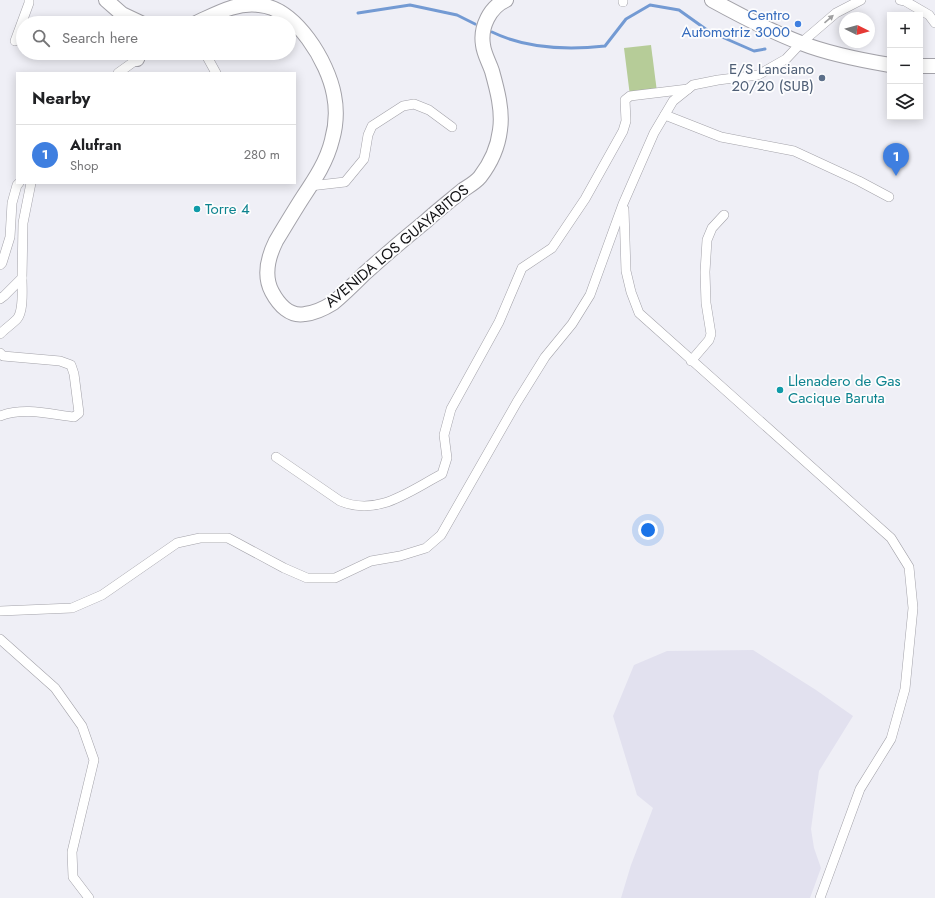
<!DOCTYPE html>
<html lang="en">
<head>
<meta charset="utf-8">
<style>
	:root { --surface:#fff; --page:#f6f6f6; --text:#202124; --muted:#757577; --line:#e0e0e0; --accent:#db2777 }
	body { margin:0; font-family:Jost,sans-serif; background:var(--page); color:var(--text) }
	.controls { position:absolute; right:12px; top:12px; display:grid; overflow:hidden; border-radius:0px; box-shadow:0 2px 10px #0003 }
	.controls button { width:36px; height:36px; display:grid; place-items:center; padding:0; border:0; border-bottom:1px solid var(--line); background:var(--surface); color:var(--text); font:20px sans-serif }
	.compass { position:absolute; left:839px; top:12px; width:36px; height:36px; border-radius:50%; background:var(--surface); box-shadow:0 2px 10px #0003; rotate:95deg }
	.you { position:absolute; left:648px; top:530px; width:14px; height:14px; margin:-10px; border:3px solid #fff; border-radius:50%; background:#1a73e8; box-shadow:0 0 0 6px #1a73e833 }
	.badge { display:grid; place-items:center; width:26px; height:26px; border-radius:50%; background:var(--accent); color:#fff; font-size:13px; font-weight:700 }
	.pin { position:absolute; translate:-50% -33px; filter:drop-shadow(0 1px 2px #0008) }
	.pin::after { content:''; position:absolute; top:21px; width:14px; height:12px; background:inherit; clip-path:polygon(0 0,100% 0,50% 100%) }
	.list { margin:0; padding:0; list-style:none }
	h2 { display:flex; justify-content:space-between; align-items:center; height:52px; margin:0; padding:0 16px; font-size:17px }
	h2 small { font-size:13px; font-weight:400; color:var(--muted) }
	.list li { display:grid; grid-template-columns:26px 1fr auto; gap:12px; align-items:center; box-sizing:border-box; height:60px; padding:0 16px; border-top:1px solid var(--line) }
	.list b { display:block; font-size:15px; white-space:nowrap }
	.list p { margin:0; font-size:13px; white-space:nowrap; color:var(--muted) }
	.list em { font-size:13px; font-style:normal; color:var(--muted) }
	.icon { flex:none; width:22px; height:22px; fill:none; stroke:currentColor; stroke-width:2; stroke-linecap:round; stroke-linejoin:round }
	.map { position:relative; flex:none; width:935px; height:898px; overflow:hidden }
	.search { position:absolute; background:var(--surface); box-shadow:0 2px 10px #0003; left:16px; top:16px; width:280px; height:44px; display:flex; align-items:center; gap:10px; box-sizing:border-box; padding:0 14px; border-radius:22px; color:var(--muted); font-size:15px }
	.panel { position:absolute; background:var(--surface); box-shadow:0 2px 10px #0003; left:16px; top:72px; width:280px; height:112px; border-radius:0px }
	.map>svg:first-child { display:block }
	.built { fill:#e2e1ef }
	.green { fill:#b6cc98 }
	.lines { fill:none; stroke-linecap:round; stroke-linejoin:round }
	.stream { stroke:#739ad3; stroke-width:3 }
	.minor-casing { stroke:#a3a2a9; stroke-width:10 }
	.primary-casing { stroke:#a3a2a9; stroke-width:16 }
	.minor { stroke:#fff; stroke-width:9 }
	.primary { stroke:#fff; stroke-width:14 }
	.oneway { fill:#a0a0a1 }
	.shop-dot { fill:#3f7fe0; stroke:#fdfdfe; stroke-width:1.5 }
	.service-dot { fill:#5c6f8a; stroke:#fdfdfe; stroke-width:1.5 }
	.culture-dot { fill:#0f9aa8; stroke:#fdfdfe; stroke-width:1.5 }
	.labels { text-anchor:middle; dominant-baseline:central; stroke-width:3.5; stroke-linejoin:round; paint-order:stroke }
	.shop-label { font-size:15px; fill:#366cbe; stroke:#fdfdfe; text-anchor:end }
	.service-label { font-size:15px; fill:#4e5e75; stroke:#fdfdfe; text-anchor:end }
	.culture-label { font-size:15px; fill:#0d838f; stroke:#fdfdfe; text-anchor:start }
	.street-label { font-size:15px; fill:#111113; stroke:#fdfdfe }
</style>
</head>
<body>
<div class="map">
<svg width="935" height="898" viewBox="0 0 935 898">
	<rect width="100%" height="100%" fill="#efeff6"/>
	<!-- built -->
	<polygon class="built" points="753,650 816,690 853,716 819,771 811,829 814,848 821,868 810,898 621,898 631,865 653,808 637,795 613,716 634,665 667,651"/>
	<!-- green -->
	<polygon class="green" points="651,45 657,92 630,96 624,48"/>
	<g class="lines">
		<!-- stream -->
		<g class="stream">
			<polyline points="358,13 410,5 457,15 475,24"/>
			<path d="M492,32C527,49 568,50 605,46L626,19L650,5L679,10L707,30L722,37L754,51L765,49"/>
		</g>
		<defs>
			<g id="minor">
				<polyline points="623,0 623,2"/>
				<polyline points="900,0 905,1 929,15 935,23"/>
				<polyline points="15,41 29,3 29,0"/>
				<polyline points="205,53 216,73"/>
				<polyline points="118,73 146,53"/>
				<polyline points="665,115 721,137 794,151 859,181 889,197"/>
				<polyline points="310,186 345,182 364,159 368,135 372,126 403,106 414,104 429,110 452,127"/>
				<polyline points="624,209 626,271 631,292 639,313 891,538 909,567 913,608 905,689 891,739 860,789 820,898"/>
				<polyline points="0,265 2,263 10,237 12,203 17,185 19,183"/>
				<polyline points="0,299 4,296 22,278 23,223 31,183"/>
				<path d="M0,334C5,329 12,324 17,319C24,311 22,288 22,278"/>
				<path d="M0,353L3,356L60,361L71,365L74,374L79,413L74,417C49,414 24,407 0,416"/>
				<polyline points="691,361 709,340 711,334 706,303 705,272 707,240 712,228 724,215"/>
				<path d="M276,457L340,501C378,517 409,491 442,474L447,458L444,435L451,409L499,322L522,268L552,248L585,199L623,131L626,121L625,100L630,96L688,89"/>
				<polyline points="0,611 72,608 102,595 177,543 200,538 228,538 284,568 307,578 335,578 371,561 400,556 426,548 441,535 517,402 545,357 572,324 590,295 623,204 654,133 673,101 693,85 718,80 758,75 786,59 801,43 836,13 861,0"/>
				<polyline points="0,639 55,688 82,726 94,760 72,852 73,877 89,898"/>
			</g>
			<g id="primary">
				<polyline points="106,0 122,14 141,23"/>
				<path d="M712,0C741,16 770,31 801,43C829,54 860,60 890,65"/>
				<path d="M196,23C216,14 236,2 259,5C296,8 328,62 334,95C337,110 336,126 332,140C327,161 315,179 303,197C294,211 285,226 276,241C268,257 263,275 272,292C279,305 290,317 305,314C314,313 325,308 333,303C344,294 354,284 364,274C384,256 405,238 426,221C438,210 451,200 463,190C469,186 476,182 480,177C490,164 498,147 500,130C503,111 497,89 492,71C489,62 484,54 483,45C480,27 490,7 506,0"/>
				<polyline points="137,59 139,53"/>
				<polyline points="920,66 935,66"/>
			</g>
		</defs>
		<!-- minor casing -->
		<use href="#minor" class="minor-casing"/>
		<!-- primary casing -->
		<use href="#primary" class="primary-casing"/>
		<!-- minor -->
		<use href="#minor" class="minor"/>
		<!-- primary -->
		<use href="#primary" class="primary"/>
	</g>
	<!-- one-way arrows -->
	<defs><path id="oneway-solid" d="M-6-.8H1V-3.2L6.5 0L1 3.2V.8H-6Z"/></defs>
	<use class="oneway" href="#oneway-solid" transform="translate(829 19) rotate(-41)"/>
	<!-- markers -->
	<circle class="shop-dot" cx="798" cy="24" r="4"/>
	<circle class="service-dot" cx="822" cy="78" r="4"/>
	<g class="culture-dot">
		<circle cx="197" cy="209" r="4"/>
		<circle cx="780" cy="390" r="4"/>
	</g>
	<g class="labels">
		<!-- shop labels -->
		<g class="shop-label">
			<text x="790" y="15">Centro<tspan x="790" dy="17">Automotriz 3000</tspan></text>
		</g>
		<!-- service labels -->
		<g class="service-label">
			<text x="814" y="69">E/S Lanciano<tspan x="814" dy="17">20/20 (SUB)</tspan></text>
		</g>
		<!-- culture labels -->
		<g class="culture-label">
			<text x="205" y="209">Torre 4</text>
			<text x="788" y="381">Llenadero de Gas<tspan x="788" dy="17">Cacique Baruta</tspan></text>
		</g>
		<!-- street labels -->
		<g class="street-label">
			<text transform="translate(397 246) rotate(-40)">AVENIDA LOS GUAYABITOS</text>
		</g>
	</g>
</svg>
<div class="controls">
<button>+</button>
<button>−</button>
<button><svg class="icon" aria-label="layers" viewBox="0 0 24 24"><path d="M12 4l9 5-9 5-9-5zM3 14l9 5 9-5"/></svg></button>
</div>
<svg class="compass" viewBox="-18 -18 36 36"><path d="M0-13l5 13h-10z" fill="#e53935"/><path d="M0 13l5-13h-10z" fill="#757577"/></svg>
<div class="you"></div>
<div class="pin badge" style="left:896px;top:176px;background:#3f7fe0">1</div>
<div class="search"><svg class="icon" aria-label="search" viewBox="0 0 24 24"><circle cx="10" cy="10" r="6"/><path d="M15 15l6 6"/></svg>Search here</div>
<section class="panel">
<h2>Nearby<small></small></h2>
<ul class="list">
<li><span class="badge" style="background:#3f7fe0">1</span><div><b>Alufran</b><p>Shop</p></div><em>280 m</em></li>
</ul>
</section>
</div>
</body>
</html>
